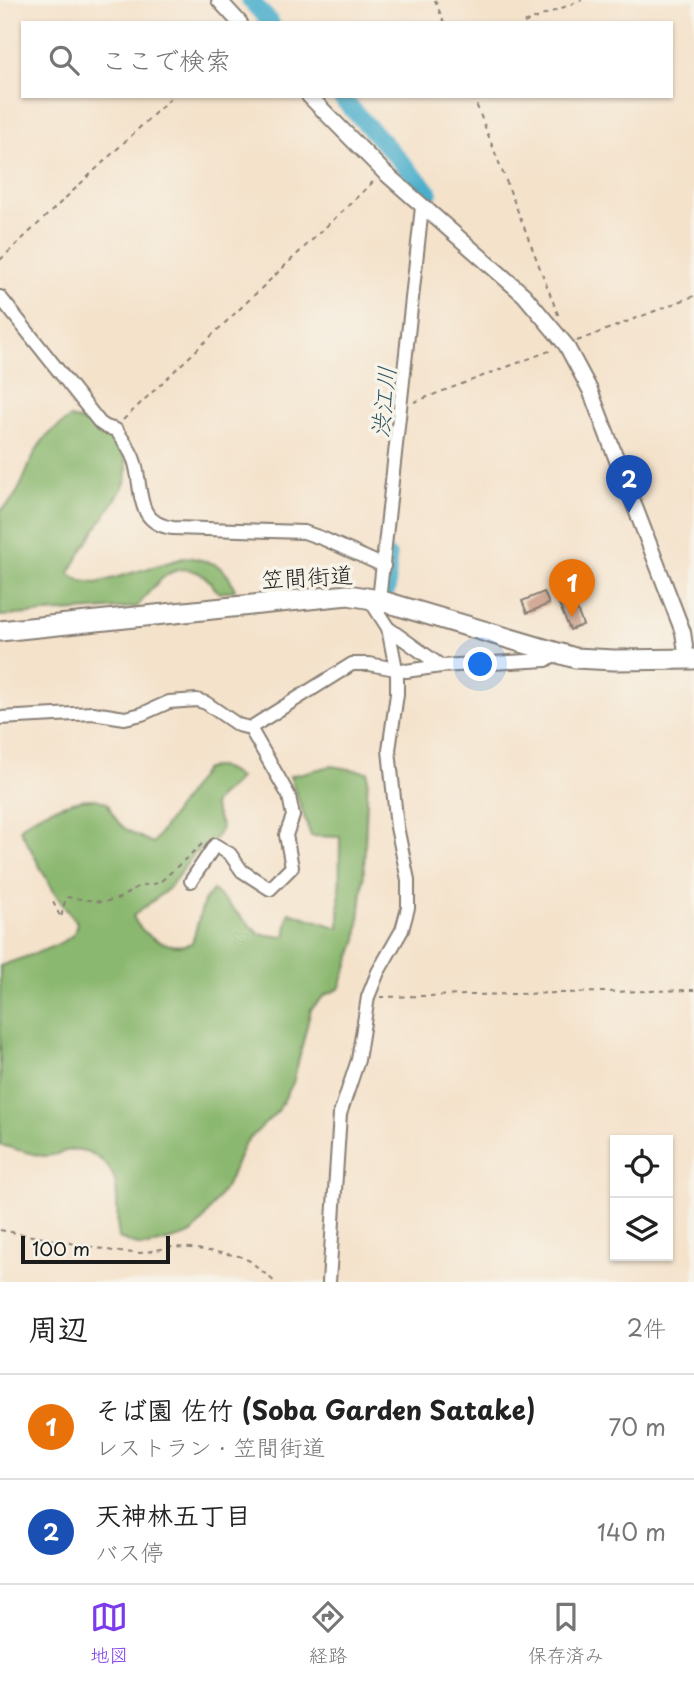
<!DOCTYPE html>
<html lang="ja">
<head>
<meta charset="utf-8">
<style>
	:root { --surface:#fff; --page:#f6f6f6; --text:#222; --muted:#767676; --line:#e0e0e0; --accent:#7c3aed }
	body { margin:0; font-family:"Playpen Sans","Klee One",sans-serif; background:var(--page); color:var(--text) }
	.controls { position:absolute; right:21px; bottom:21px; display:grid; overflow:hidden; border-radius:0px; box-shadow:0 2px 5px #0004 }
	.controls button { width:63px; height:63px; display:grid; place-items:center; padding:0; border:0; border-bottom:2px solid var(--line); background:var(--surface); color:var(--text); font:35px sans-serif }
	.scale { position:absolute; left:21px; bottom:18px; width:149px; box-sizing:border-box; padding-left:7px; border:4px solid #1c1c1c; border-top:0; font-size:19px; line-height:24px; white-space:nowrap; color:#1c1c1c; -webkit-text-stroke:5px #f7f3e8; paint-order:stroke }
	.you { position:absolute; left:481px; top:665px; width:24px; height:24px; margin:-18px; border:5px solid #fff; border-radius:50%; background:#1a73e8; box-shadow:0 0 0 10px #1a73e833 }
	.badge { display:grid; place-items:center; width:46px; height:46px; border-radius:50%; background:var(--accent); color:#fff; font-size:23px; font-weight:700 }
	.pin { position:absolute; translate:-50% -58px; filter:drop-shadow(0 2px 4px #0008) }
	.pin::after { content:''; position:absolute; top:37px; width:24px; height:21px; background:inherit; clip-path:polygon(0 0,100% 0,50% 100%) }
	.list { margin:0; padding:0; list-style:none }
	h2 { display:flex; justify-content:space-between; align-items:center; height:91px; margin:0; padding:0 28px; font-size:30px }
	h2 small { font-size:23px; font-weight:400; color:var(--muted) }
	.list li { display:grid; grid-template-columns:46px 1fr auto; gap:21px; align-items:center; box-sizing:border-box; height:105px; padding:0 28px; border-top:2px solid var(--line) }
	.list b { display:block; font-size:26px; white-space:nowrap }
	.list p { margin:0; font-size:23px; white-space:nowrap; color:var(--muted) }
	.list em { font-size:23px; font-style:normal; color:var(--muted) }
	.icon { flex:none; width:38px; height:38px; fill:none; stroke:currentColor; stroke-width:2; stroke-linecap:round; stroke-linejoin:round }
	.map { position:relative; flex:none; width:694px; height:1282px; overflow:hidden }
	.search { position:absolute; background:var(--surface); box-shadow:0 2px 5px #0004; left:21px; right:21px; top:21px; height:77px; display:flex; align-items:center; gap:18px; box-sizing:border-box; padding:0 24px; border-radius:0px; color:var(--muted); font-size:26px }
	.sheet { height:301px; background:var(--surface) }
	nav { display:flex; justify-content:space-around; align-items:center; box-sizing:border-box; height:98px; border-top:2px solid var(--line); background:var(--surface); font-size:19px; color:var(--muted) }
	nav a { display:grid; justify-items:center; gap:4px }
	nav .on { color:var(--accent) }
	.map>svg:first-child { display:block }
	.forest { fill:#8bb870; stroke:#546a46; stroke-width:2 }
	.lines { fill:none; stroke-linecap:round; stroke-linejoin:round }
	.river { stroke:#4cafcc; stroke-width:18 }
	.building { fill:#c99883 }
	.minor-casing { stroke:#887f74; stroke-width:16 }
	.tertiary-casing { stroke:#887f74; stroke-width:18 }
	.primary-casing { stroke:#887f74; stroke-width:23 }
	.path { stroke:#887f74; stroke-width:2; stroke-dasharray:5 5; stroke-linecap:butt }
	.minor { stroke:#fff; stroke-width:12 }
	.tertiary { stroke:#fff; stroke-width:14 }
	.primary { stroke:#fff; stroke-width:19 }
	.labels { text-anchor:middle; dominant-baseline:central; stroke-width:7; stroke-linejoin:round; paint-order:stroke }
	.street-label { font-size:23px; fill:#1c1c1c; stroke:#f7f3e8 }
	.water-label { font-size:24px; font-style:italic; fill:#2f5762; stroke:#f7f3e8 }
</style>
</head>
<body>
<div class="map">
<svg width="694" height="1282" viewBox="0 0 694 1282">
	<rect width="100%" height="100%" fill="#f7f3e8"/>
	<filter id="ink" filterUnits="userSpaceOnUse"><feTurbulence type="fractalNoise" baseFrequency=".0143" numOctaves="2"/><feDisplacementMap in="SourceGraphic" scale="14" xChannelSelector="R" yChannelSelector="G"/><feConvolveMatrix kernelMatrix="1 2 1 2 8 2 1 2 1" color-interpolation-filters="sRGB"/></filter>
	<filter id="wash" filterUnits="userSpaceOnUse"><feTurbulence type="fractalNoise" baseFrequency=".00686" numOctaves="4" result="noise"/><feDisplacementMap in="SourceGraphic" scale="28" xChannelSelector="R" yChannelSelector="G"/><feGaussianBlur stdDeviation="1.57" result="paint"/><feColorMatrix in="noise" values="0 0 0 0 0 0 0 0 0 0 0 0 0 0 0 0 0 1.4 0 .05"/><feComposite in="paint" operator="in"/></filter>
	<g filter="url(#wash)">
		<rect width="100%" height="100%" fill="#f4e2cb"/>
		<!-- forest -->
		<g class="forest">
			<path d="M70,418C100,424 133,444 126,479C125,487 117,496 113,503C98,526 82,549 69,573L81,581L97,583L187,557C213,562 226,564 235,590L219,593C214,588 209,580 204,576C173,555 153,587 137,607L0,616V511C22,496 25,470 37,449C45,435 58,427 70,418Z"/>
			<path d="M331,766L368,772L364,871L357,940L339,989L325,995L311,1009L293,1083L278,1111L244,1144L229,1181L202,1222L192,1233L185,1236L148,1246H140L119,1238C115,1218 120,1196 114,1178C108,1161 87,1147 70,1150C61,1152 52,1157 43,1156C29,1154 14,1148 0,1145V966C15,960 66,945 74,933C76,930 76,926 77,922C51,894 39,862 20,830C29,814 74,799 92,799C98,798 104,802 108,804C118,829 130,832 153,843L204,770C218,763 227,769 239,778C232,789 219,793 213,805L222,828L214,840L195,853L168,889L133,916C141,936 171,952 192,943L204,901L213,890L259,934L285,937L289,912L339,928L340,837L311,836L290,776Z"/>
		</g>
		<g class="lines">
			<!-- river -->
			<g class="river">
				<polyline points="250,0 271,23"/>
				<polyline points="340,96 429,192"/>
				<polyline points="387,589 388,557"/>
			</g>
		</g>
		<g id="blocks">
			<!-- building -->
			<g class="building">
				<polygon points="544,592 549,604 527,613 522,601"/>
				<polygon points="572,597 583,625 570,630 558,602"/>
			</g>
		</g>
	</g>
	<g filter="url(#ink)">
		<use href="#blocks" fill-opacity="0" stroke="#887f74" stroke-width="2"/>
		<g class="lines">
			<defs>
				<g id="minor">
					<path d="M0,297L100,423L106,427L116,430C123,440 132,451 135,463C143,491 135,523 173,528L304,532L324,539L384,566"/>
					<polyline points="379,600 422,207"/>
					<polyline points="388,628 441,666"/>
					<polyline points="0,718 93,713 125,718 142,714 169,702 197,700 206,703 238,725 250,728 352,664 369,664 406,671 441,666 546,660 555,654"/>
					<polyline points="191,881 215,845 230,854 242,871 270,889 292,867 286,835 293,816 289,796 250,728"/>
					<polyline points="329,1282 340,1114 358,1060 368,997 378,972 402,930 408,908 408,880 397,827 389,750 397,694 397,674 388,628 368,597"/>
				</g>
				<g id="tertiary">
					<polyline points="219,0 240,23"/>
					<polyline points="309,96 384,172 524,295 566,345 590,390 683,632 687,659"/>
				</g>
				<polyline id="primary" points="0,631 348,595 379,600 575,658 614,660 694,659"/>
			</defs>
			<!-- minor casing -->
			<use href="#minor" class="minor-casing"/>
			<!-- tertiary casing -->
			<use href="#tertiary" class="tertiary-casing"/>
			<!-- primary casing -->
			<use href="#primary" class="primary-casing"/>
			<!-- path -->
			<g class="path">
				<polyline points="435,0 444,23"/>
				<polyline points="524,23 582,0"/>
				<polyline points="473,96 559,317"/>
				<polyline points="0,260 173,96"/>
				<polyline points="577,341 694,296"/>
				<polyline points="414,402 552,350"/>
				<polyline points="123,420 375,180"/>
				<polyline points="53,902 61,918 66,897 104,902 120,898 139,886 159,883 202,844"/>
				<polyline points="380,997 694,990"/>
				<polyline points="0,1230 119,1252 141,1253 172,1247 191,1248 239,1256 250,1261 275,1282"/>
			</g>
			<!-- minor -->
			<use href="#minor" class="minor"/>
			<!-- tertiary -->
			<use href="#tertiary" class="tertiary"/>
			<!-- primary -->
			<use href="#primary" class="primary"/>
		</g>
	</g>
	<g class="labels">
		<!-- street labels -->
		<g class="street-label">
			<text transform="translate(307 576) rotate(-3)">笠間街道</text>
		</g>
		<!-- water labels -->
		<g class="water-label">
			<text transform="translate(382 402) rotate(-84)">渋江川</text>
		</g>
	</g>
</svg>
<div class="controls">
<button><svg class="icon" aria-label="locate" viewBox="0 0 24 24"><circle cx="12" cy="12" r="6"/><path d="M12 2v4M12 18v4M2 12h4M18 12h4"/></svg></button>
<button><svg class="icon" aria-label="layers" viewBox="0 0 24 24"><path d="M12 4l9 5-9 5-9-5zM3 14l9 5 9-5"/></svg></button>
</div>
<div class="scale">100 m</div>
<div class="you"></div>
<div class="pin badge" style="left:572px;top:617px;background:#e8710a">1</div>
<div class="pin badge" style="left:629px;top:513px;background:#1a4fb4">2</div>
<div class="search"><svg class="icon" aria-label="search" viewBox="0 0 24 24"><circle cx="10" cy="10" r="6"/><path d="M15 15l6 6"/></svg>ここで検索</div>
</div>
<section class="sheet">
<h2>周辺<small>2件</small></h2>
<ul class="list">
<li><span class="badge" style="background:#e8710a">1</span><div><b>そば園 佐竹 (Soba Garden Satake)</b><p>レストラン · 笠間街道</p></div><em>70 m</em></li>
<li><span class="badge" style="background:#1a4fb4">2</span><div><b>天神林五丁目</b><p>バス停</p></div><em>140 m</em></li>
</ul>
</section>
<nav>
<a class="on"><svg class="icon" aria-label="map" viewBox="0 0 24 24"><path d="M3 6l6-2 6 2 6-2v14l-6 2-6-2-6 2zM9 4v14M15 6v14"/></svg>地図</a>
<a><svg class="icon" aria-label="directions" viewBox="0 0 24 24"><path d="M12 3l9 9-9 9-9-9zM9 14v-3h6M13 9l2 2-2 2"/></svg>経路</a>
<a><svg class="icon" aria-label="saved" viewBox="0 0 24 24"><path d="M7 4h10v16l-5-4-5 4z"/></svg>保存済み</a>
</nav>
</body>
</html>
